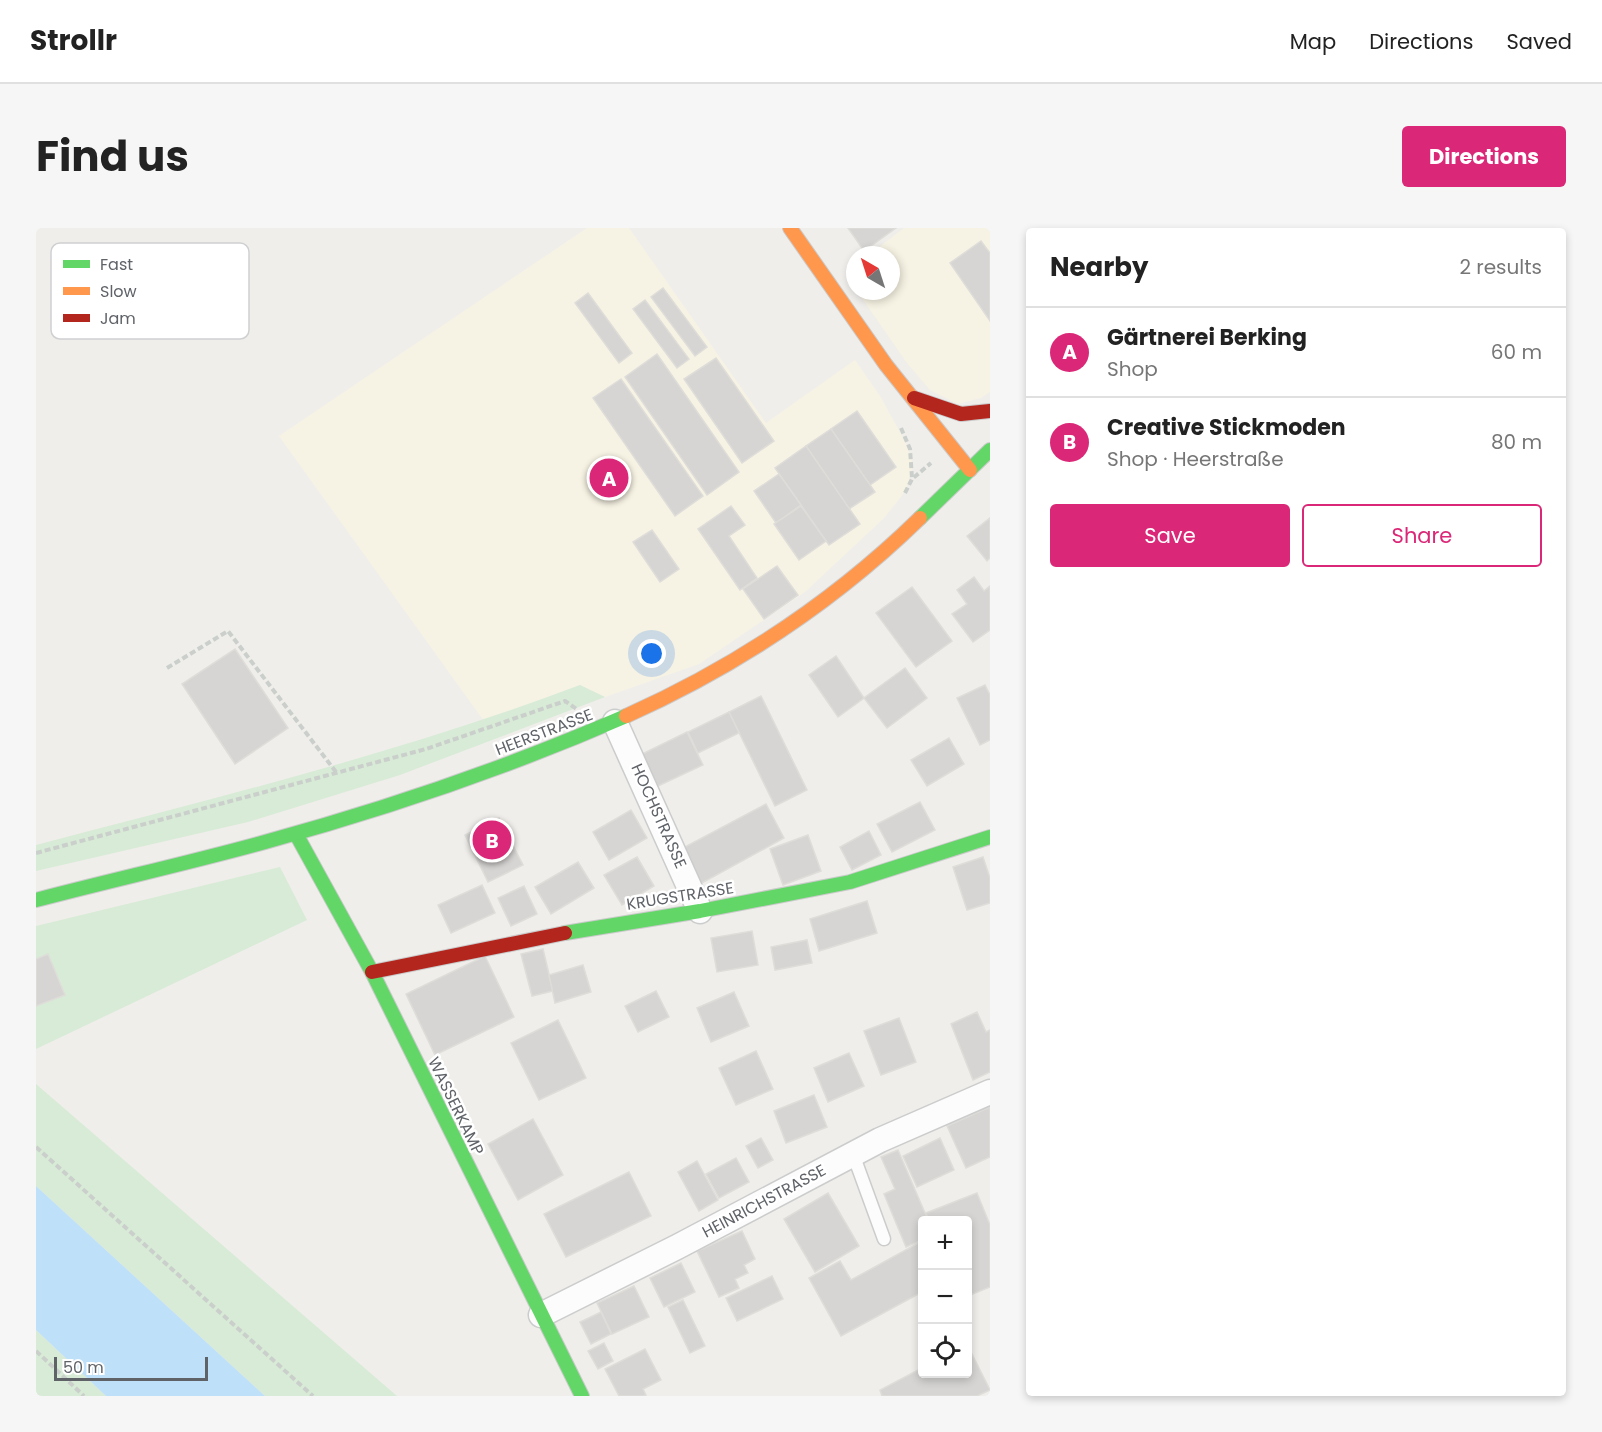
<!DOCTYPE html>
<html lang="en">
<head>
<meta charset="utf-8">
<style>
	:root { --surface:#fff; --page:#f6f6f6; --text:#222; --muted:#767676; --line:#e0e0e0; --accent:#db2777 }
	body { margin:0; font-family:Poppins,sans-serif; background:var(--page); color:var(--text) }
	.controls { position:absolute; right:18px; bottom:18px; display:grid; overflow:hidden; border-radius:6px; box-shadow:0 3px 9px #0003 }
	.controls button { width:54px; height:54px; display:grid; place-items:center; padding:0; border:0; border-bottom:2px solid var(--line); background:var(--surface); color:var(--text); font:30px sans-serif }
	.compass { position:absolute; left:810px; top:18px; width:54px; height:54px; border-radius:50%; background:var(--surface); box-shadow:0 3px 9px #0003; rotate:321deg }
	.scale { position:absolute; left:18px; bottom:15px; width:154px; box-sizing:border-box; padding-left:6px; border:3px solid #5f6368; border-top:0; font-size:16px; line-height:21px; white-space:nowrap; color:#5f6368; -webkit-text-stroke:4px #fff; paint-order:stroke }
	.you { position:absolute; left:616px; top:426px; width:21px; height:21px; margin:-15px; border:4px solid #fff; border-radius:50%; background:#1a73e8; box-shadow:0 0 0 9px #1a73e833 }
	.badge { display:grid; place-items:center; width:39px; height:39px; border-radius:50%; background:var(--accent); color:#fff; font-size:20px; font-weight:700 }
	.pin { position:absolute; translate:-50% -50%; border:3px solid #fff; box-shadow:0 2px 6px #0006 }
	.list { margin:0; padding:0; list-style:none }
	h2 { display:flex; justify-content:space-between; align-items:center; height:78px; margin:0; padding:0 24px; font-size:26px }
	h2 small { font-size:20px; font-weight:400; color:var(--muted) }
	.list li { display:grid; grid-template-columns:39px 1fr auto; gap:18px; align-items:center; box-sizing:border-box; height:90px; padding:0 24px; border-top:2px solid var(--line) }
	.list b { display:block; font-size:22px; white-space:nowrap }
	.list p { margin:0; font-size:20px; white-space:nowrap; color:var(--muted) }
	.list em { font-size:20px; font-style:normal; color:var(--muted) }
	.actions { display:flex; gap:12px; padding:18px 24px }
	.actions a { flex:1; padding:14px 0; border:2px solid var(--accent); border-radius:6px; text-align:center; font-size:21px; color:var(--accent) }
	.actions .main { background:var(--accent); color:#fff }
	.icon { flex:none; width:33px; height:33px; fill:none; stroke:currentColor; stroke-width:2; stroke-linecap:round; stroke-linejoin:round }
	.map { position:relative; flex:none; width:954px; height:1168px; overflow:hidden; border-radius:6px }
	header { display:flex; align-items:center; gap:36px; box-sizing:border-box; height:84px; padding:0 30px; background:var(--surface); border-bottom:2px solid var(--line) }
	header strong { font-size:28px }
	nav { display:flex; gap:33px; margin-inline-start:auto; font-size:21px }
	.intro { display:flex; align-items:center; justify-content:space-between; box-sizing:border-box; height:144px; padding:0 36px }
	h1 { margin:0; font-size:42px }
	.button { padding:15px 27px; border-radius:6px; background:var(--accent); color:#fff; font-size:21px; font-weight:700 }
	main { display:flex; gap:36px; padding:0 36px }
	aside { flex:1; background:var(--surface); border-radius:6px; box-shadow:0 3px 9px #0003 }
	.map>svg:first-child { display:block }
	.commercial { fill:#f7f3e4 }
	.green { fill:#d8ebd6 }
	.water { fill:#bfe0f9 }
	.building { fill:#d6d5d3; stroke:#deddd9; stroke-width:1.5 }
	.lines { fill:none; stroke-linecap:round; stroke-linejoin:round }
	.lane-casing { stroke:#cbcccc; stroke-width:15 }
	.street-casing { stroke:#cbcccc; stroke-width:27 }
	.fast-casing { stroke:#cacacb; stroke-width:16 }
	.slow-casing { stroke:#cacacb; stroke-width:16 }
	.jam-casing { stroke:#cacacb; stroke-width:16 }
	.path { stroke:#cacfcc; stroke-width:4; stroke-dasharray:6 3; stroke-linecap:butt }
	.lane { stroke:#fdfcfc; stroke-width:12 }
	.street { stroke:#fdfcfc; stroke-width:24 }
	.fast { stroke:#63d668; stroke-width:14 }
	.slow { stroke:#ff974d; stroke-width:14 }
	.jam { stroke:#b3261e; stroke-width:14 }
	.labels { text-anchor:middle; dominant-baseline:central; stroke-width:5; stroke-linejoin:round; paint-order:stroke }
	.street-label { font-size:16px; fill:#5f6368; stroke:#fff }
	.key { fill:#fff; stroke:#cfd0d2; stroke-width:1.5 }
	.key-label { font-size:16px; fill:#5f6368 }
</style>
</head>
<body>
<header>
<strong>Strollr</strong>
<nav><a>Map</a><a>Directions</a><a>Saved</a></nav>
</header>
<div class="intro"><h1>Find us</h1><a class="button">Directions</a></div>
<main>
<div class="map">
<svg width="954" height="1168" viewBox="0 0 954 1168">
	<rect width="100%" height="100%" fill="#efeeea"/>
	<!-- commercial -->
	<g class="commercial">
		<polygon points="551,0 593,0 730,195 819,132 844,168 871,217 877,237 870,262 848,290 769,364 663,436 569,469 544,457 448,493 243,208"/>
		<polygon points="868,0 954,0 954,164 945,170 922,176 894,162 871,135 821,63 855,63 855,27 833,27"/>
	</g>
	<!-- green -->
	<g class="green">
		<path d="M544,457L569,469L364,547L212,594L0,643V617C183,569 367,524 544,457Z"/>
		<polygon points="244,639 271,692 0,821 0,698"/>
		<polygon points="0,856 361,1168 229,1168 0,958"/>
		<polygon points="0,1102 70,1168 0,1168"/>
	</g>
	<!-- water -->
	<polygon class="water" points="0,958 229,1168 70,1168 0,1102"/>
	<!-- building -->
	<g class="building">
		<polygon points="812,0 860,0 828,23"/>
		<polygon points="945,13 954,25 954,93 914,35"/>
		<polygon points="627,60 671,119 659,128 615,69"/>
		<polygon points="552,65 596,125 583,135 539,75"/>
		<polygon points="609,72 653,131 641,140 597,81"/>
		<polygon points="621,126 703,244 671,267 589,149"/>
		<polygon points="680,130 738,213 706,235 648,151"/>
		<polygon points="585,151 667,268 639,288 557,170"/>
		<polygon points="821,183 860,239 834,257 795,201"/>
		<polygon points="795,201 839,264 813,281 770,218"/>
		<polygon points="770,218 824,296 793,317 739,240"/>
		<polygon points="743,246 765,277 740,295 718,263"/>
		<polygon points="695,278 709,297 693,308 721,350 704,362 662,301"/>
		<polygon points="765,278 790,313 763,332 738,296"/>
		<polygon points="954,290 954,330 951,333 931,308"/>
		<polygon points="616,302 643,341 624,354 597,314"/>
		<polygon points="741,338 762,367 728,391 707,361"/>
		<polygon points="938,349 948,363 954,358 954,402 937,414 916,386 931,376 921,362"/>
		<polygon points="876,359 916,413 880,439 840,385"/>
		<polygon points="199,421 252,500 199,536 146,456"/>
		<polygon points="800,428 828,470 802,489 773,447"/>
		<polygon points="869,440 891,470 851,500 828,470"/>
		<polygon points="949,457 954,467 954,512 944,517 921,470"/>
		<polygon points="725,468 771,562 739,578 693,484"/>
		<polygon points="693,484 703,505 662,525 652,504"/>
		<polygon points="651,504 667,537 622,558 606,526"/>
		<polygon points="913,510 928,536 891,558 875,532"/>
		<polygon points="884,574 899,602 856,624 841,596"/>
		<polygon points="730,576 748,610 664,656 645,621"/>
		<polygon points="595,582 611,610 573,632 557,604"/>
		<polygon points="463,590 487,637 452,654 429,607"/>
		<polygon points="833,603 845,627 816,642 804,619"/>
		<polygon points="772,607 785,643 747,657 734,621"/>
		<polygon points="601,629 618,658 586,677 568,647"/>
		<polygon points="947,629 954,650 954,675 931,682 917,639"/>
		<polygon points="542,634 558,660 515,686 499,659"/>
		<polygon points="446,657 459,685 415,705 402,677"/>
		<polygon points="488,658 501,686 475,698 462,670"/>
		<polygon points="831,673 841,705 783,723 774,691"/>
		<polygon points="716,703 722,737 681,744 675,710"/>
		<polygon points="771,712 776,735 739,742 735,719"/>
		<polygon points="507,721 517,763 496,768 485,726"/>
		<polygon points="12,726 29,767 0,778 0,731"/>
		<polygon points="449,728 478,789 399,827 370,766"/>
		<polygon points="547,737 555,764 519,775 513,747"/>
		<polygon points="620,763 633,789 602,804 589,778"/>
		<polygon points="698,764 713,798 675,814 661,780"/>
		<polygon points="941,784 950,804 954,802 954,844 937,852 915,796"/>
		<polygon points="863,790 880,834 845,847 828,803"/>
		<polygon points="522,792 550,850 503,872 475,815"/>
		<polygon points="720,823 737,861 700,877 683,840"/>
		<polygon points="813,825 828,858 792,874 778,840"/>
		<polygon points="778,867 791,899 750,915 738,883"/>
		<polygon points="954,879 954,929 930,940 911,898"/>
		<polygon points="497,891 527,947 482,972 452,916"/>
		<polygon points="725,910 737,932 722,940 710,918"/>
		<polygon points="904,910 918,942 881,959 867,928"/>
		<polygon points="862,922 892,992 886,992 886,1012 870,1019 848,966 859,961 845,929"/>
		<polygon points="700,930 713,954 683,970 670,946"/>
		<polygon points="661,933 682,972 663,983 642,944"/>
		<polygon points="593,944 615,988 530,1029 508,986"/>
		<polygon points="792,965 823,1018 779,1044 748,991"/>
		<polygon points="941,965 954,997 954,1059 932,1068 932,992 893,992 890,985"/>
		<polygon points="706,1003 719,1031 708,1037 712,1045 699,1051 703,1060 683,1069 661,1023"/>
		<polygon points="886,1013 886,1064 805,1108 773,1050 804,1033 815,1052"/>
		<polygon points="645,1035 659,1064 628,1079 614,1050"/>
		<polygon points="736,1048 747,1071 701,1093 690,1070"/>
		<polygon points="598,1058 613,1089 576,1106 561,1075"/>
		<polygon points="647,1072 669,1118 654,1125 632,1079"/>
		<polygon points="565,1084 575,1106 555,1116 544,1094"/>
		<polygon points="568,1115 577,1133 562,1141 552,1123"/>
		<polygon points="932,1118 954,1162 941,1168 846,1168 844,1162 886,1140 886,1146 932,1146"/>
		<polygon points="609,1121 625,1152 607,1161 610,1167 607,1168 583,1168 569,1141"/>
	</g>
	<g class="lines">
		<defs>
			<polyline id="lane" points="817,926 848,1011"/>
			<g id="street">
				<polyline points="579,494 664,683"/>
				<polyline points="505,1087 641,1019 844,912 954,864"/>
			</g>
			<g id="fast">
				<polyline points="884,290 954,222"/>
				<polyline points="260,606 336,744 546,1168"/>
				<path d="M0,672C76,652 153,635 229,614C353,580 473,539 590,488"/>
				<polyline points="529,705 664,683 814,654 954,609"/>
			</g>
			<g id="slow">
				<polyline points="754,0 850,137 934,242"/>
				<path d="M590,488C699,439 799,373 884,290"/>
			</g>
			<g id="jam">
				<polyline points="878,170 925,186 954,183"/>
				<polyline points="336,744 529,705"/>
			</g>
		</defs>
		<!-- lane casing -->
		<use href="#lane" class="lane-casing"/>
		<!-- street casing -->
		<use href="#street" class="street-casing"/>
		<!-- fast casing -->
		<use href="#fast" class="fast-casing"/>
		<!-- slow casing -->
		<use href="#slow" class="slow-casing"/>
		<!-- jam casing -->
		<use href="#jam" class="jam-casing"/>
		<!-- path -->
		<g class="path">
			<polyline points="865,200 874,221 876,250"/>
			<polyline points="869,265 876,251 895,235"/>
			<polyline points="131,440 192,403 300,544"/>
			<polyline points="0,625 390,521 529,473 542,482"/>
			<polyline points="0,919 277,1168"/>
			<polyline points="0,1123 48,1168"/>
		</g>
		<!-- lane -->
		<use href="#lane" class="lane"/>
		<!-- street -->
		<use href="#street" class="street"/>
		<!-- fast -->
		<use href="#fast" class="fast"/>
		<!-- slow -->
		<use href="#slow" class="slow"/>
		<!-- jam -->
		<use href="#jam" class="jam"/>
	</g>
	<g class="labels">
		<!-- street labels -->
		<g class="street-label">
			<text transform="translate(508 504) rotate(-21)">HEERSTRASSE</text>
			<text transform="translate(623 588) rotate(66)">HOCHSTRASSE</text>
			<text transform="translate(644 668) rotate(-9)">KRUGSTRASSE</text>
			<text transform="translate(420 878) rotate(64)">WASSERKAMP</text>
			<text transform="translate(728 973) rotate(-28)">HEINRICHSTRASSE</text>
		</g>
	</g>
	<!-- legend -->
	<rect x="15" y="15" width="198" height="96" rx="9" class="key"/>
	<rect x="27" y="32" width="27" height="8" fill="#63d668"/>
	<rect x="27" y="59" width="27" height="8" fill="#ff974d"/>
	<rect x="27" y="86" width="27" height="8" fill="#b3261e"/>
	<g class="key-label">
		<text x="64" y="42">Fast</text>
		<text x="64" y="69">Slow</text>
		<text x="64" y="96">Jam</text>
	</g>
</svg>
<div class="controls">
<button>+</button>
<button>−</button>
<button><svg class="icon" aria-label="locate" viewBox="0 0 24 24"><circle cx="12" cy="12" r="6"/><path d="M12 2v4M12 18v4M2 12h4M18 12h4"/></svg></button>
</div>
<svg class="compass" viewBox="-18 -18 36 36"><path d="M0-13l5 13h-10z" fill="#e53935"/><path d="M0 13l5-13h-10z" fill="#767676"/></svg>
<div class="scale">50 m</div>
<div class="you"></div>
<div class="pin badge" style="left:573px;top:250px">A</div>
<div class="pin badge" style="left:456px;top:612px">B</div>
</div>
<aside>
<h2>Nearby<small>2 results</small></h2>
<ul class="list">
<li><span class="badge">A</span><div><b>Gärtnerei Berking</b><p>Shop</p></div><em>60 m</em></li>
<li><span class="badge">B</span><div><b>Creative Stickmoden</b><p>Shop · Heerstraße</p></div><em>80 m</em></li>
</ul>
<div class="actions"><a class="main">Save</a><a>Share</a></div>
</aside>
</main>
</body>
</html>
